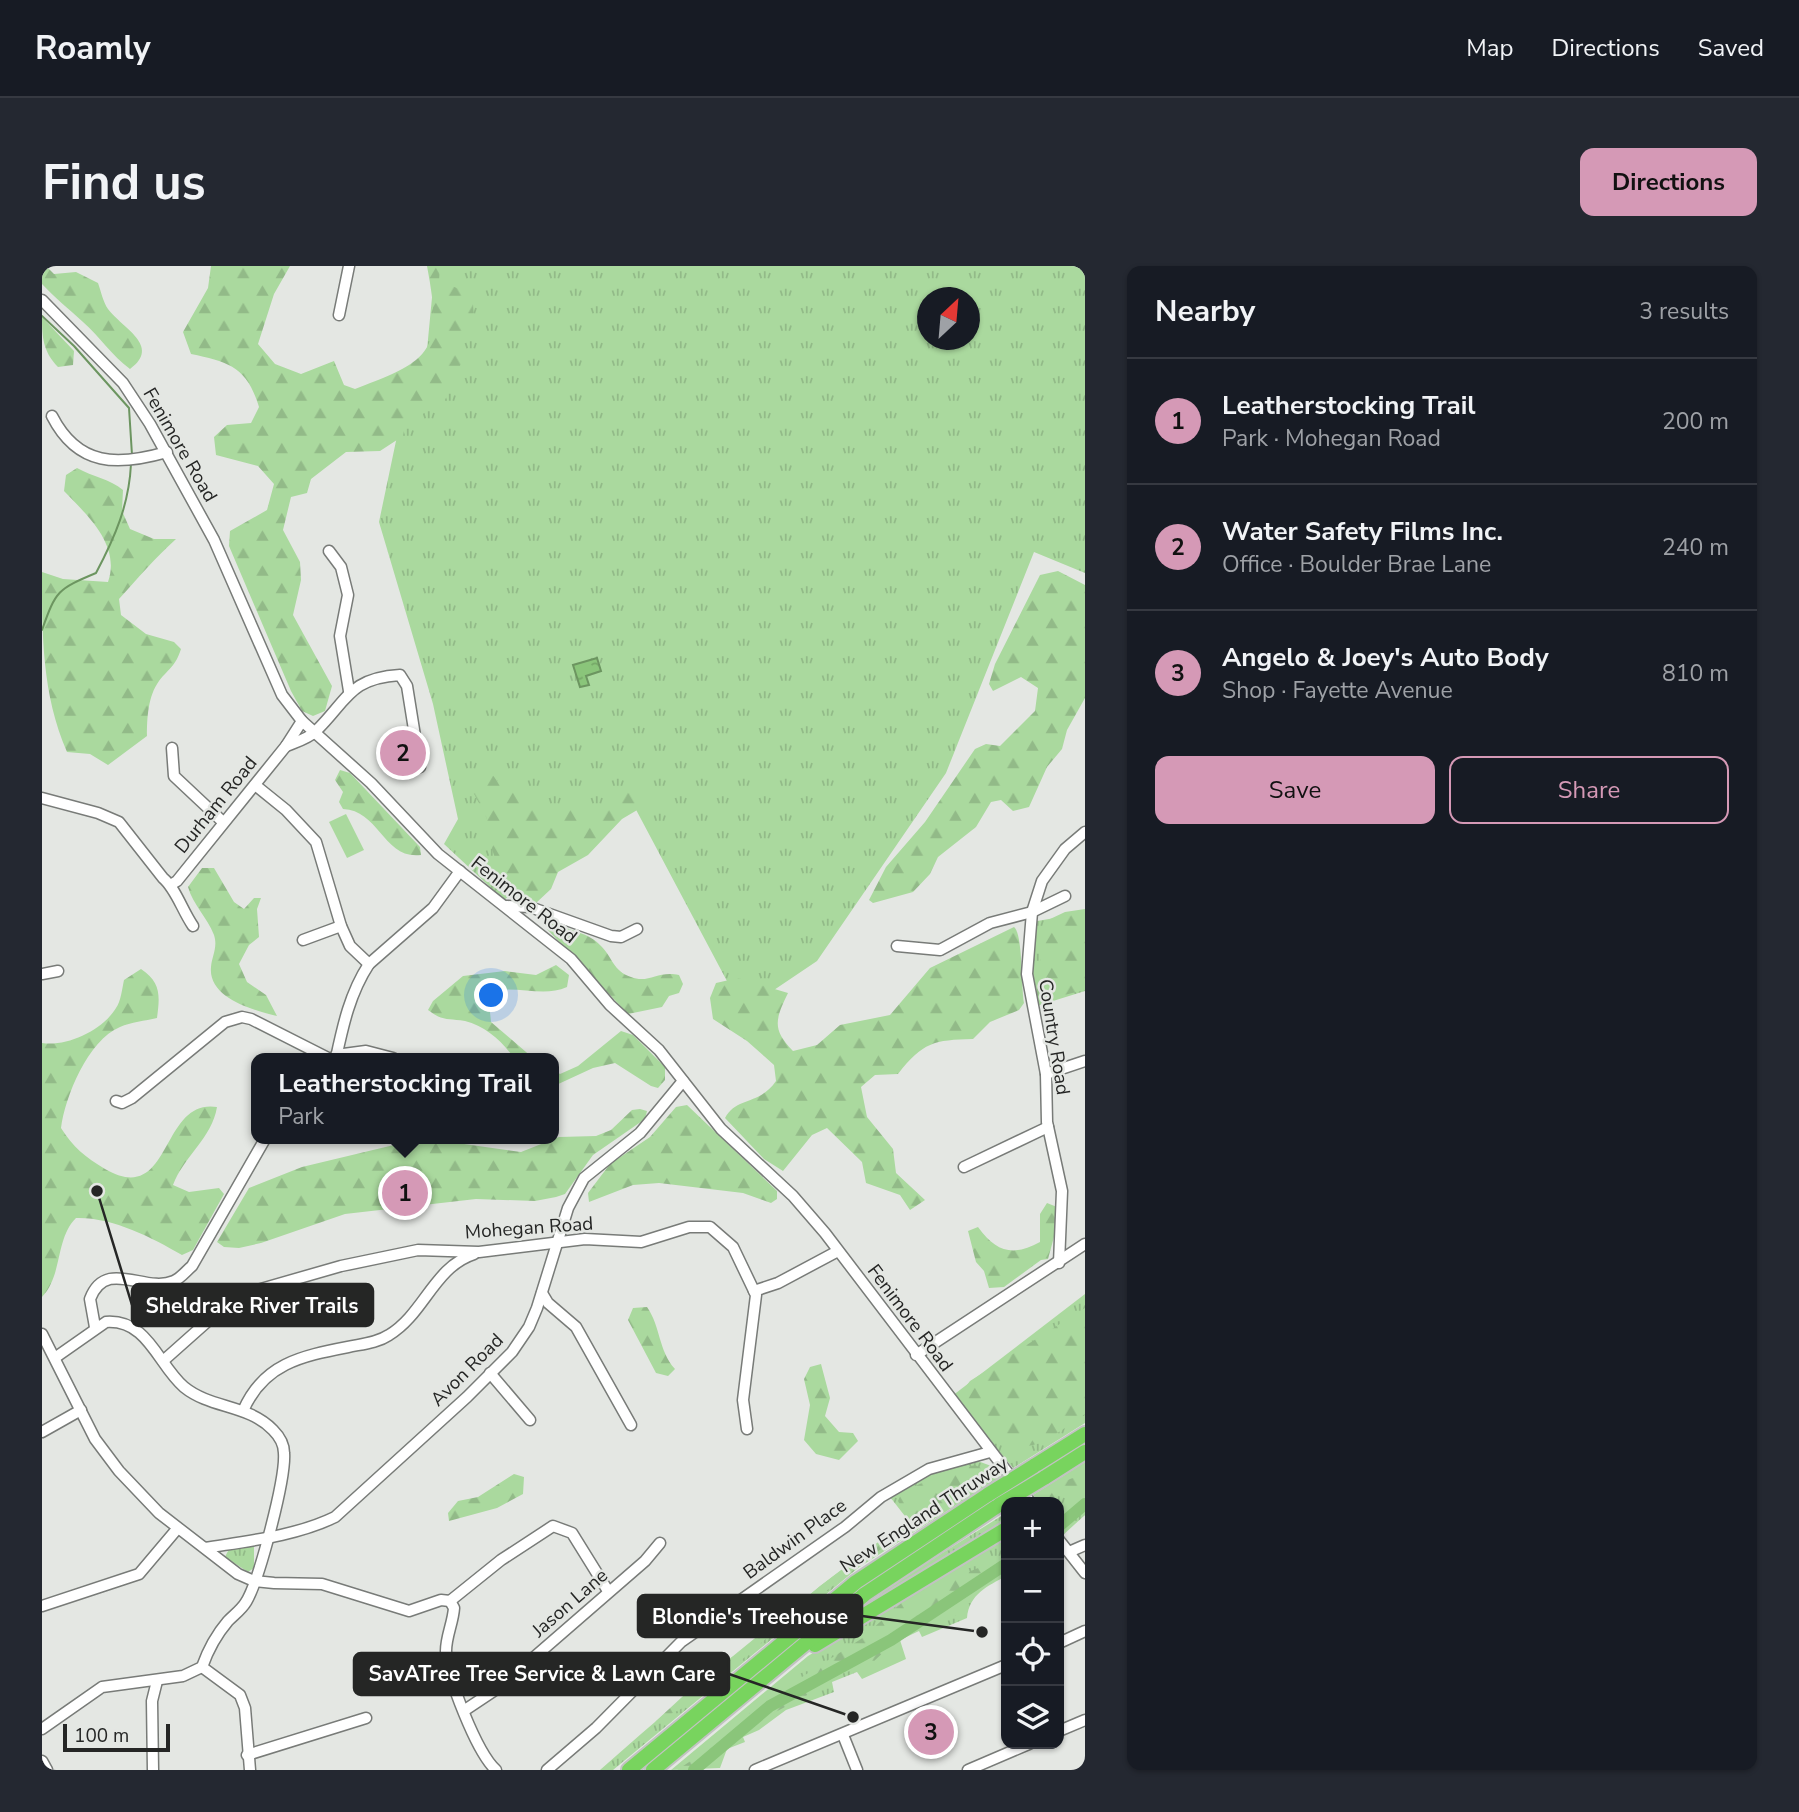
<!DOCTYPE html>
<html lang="en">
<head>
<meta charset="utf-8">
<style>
	:root { --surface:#171b24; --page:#242831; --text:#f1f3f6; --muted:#9ea1a6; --line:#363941; --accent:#d599b6 }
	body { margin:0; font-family:"Nunito Sans",sans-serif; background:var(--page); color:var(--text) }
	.controls { position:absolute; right:21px; bottom:21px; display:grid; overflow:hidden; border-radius:14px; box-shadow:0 2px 5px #0004 }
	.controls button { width:63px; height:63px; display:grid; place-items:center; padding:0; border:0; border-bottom:2px solid var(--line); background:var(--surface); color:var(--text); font:35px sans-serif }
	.compass { position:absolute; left:875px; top:21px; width:63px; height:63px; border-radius:50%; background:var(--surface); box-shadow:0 2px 5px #0004; rotate:26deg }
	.scale { position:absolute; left:21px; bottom:18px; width:107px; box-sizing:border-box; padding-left:7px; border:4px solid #252625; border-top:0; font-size:19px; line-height:24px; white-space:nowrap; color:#252625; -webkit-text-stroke:5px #e4e7e3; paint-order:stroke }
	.you { position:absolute; left:450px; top:730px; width:24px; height:24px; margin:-18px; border:5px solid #fff; border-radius:50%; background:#1a73e8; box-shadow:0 0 0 10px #1a73e833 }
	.badge { display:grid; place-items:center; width:46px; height:46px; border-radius:50%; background:var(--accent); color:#111; font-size:23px; font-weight:700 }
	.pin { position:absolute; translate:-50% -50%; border:4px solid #fff; box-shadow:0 2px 7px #0006 }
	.popup { position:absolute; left:209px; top:787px; width:308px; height:91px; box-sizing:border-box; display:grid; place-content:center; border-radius:14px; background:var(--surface); filter:drop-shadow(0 2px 5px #0005); font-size:23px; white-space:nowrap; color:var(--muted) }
	.popup b { font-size:26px; color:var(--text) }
	.popup::after { content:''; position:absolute; left:50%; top:100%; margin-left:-14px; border:14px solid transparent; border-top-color:var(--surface) }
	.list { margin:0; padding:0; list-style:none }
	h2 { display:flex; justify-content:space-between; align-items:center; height:91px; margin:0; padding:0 28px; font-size:30px }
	h2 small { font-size:23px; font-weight:400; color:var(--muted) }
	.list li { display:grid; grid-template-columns:46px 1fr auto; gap:21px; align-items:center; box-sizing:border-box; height:126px; padding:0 28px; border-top:2px solid var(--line) }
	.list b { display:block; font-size:26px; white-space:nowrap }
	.list p { margin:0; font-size:23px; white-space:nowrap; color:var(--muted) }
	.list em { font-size:23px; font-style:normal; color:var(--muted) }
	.actions { display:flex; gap:14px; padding:21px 28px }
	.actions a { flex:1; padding:16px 0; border:2px solid var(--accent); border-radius:14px; text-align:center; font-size:24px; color:var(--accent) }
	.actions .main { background:var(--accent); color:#111 }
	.icon { flex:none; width:38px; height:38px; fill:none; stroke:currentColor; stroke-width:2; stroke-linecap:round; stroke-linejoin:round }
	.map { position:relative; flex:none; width:1043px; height:1504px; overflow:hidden; border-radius:14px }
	header { display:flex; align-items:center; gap:42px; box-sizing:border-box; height:98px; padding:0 35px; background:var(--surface); border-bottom:2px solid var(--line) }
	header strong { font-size:33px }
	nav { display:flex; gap:38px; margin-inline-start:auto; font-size:24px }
	.intro { display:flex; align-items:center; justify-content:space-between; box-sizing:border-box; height:168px; padding:0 42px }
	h1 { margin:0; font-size:49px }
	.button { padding:18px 32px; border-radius:14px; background:var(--accent); color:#111; font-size:24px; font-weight:700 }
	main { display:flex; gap:42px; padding:0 42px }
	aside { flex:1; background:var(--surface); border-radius:14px; box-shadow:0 2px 5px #0004 }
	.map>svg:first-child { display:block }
	.grass { fill:url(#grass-tufts); fill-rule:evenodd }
	.forest { fill:url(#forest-firs) }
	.pitch { fill:#aad99e }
	.water { fill:url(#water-ripples); stroke:#6c9560; stroke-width:2 }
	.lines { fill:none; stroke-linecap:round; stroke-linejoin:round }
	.stream { stroke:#6c9560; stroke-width:2 }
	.river { stroke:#8ac57a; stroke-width:12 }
	.minor-casing { stroke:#787b78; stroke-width:13 }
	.highway-casing { stroke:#c2c2c2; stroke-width:18 }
	.minor { stroke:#fff; stroke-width:10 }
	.highway { stroke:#78d45e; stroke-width:14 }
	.highway-bridge-casing { stroke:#c2c2c2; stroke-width:18; stroke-linecap:butt }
	.highway-bridge { stroke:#78d45e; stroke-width:14 }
	.labels { text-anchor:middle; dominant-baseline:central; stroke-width:5; stroke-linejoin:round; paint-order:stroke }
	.street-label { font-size:19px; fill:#252625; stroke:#e4e7e3 }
	.leader { fill:none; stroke:#252625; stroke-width:2.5 }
	.callout-dot { fill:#252625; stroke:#e4e7e3; stroke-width:2.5 }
	.callout { fill:#252625; stroke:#252625; stroke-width:2.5 }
	.callout-label { font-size:21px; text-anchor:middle; font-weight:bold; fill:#fff }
</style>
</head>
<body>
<header>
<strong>Roamly</strong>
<nav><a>Map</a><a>Directions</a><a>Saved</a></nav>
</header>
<div class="intro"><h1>Find us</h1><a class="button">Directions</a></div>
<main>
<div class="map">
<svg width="1043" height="1504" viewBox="0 0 1043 1504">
	<defs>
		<pattern id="grass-tufts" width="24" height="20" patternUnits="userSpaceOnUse" patternTransform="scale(1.75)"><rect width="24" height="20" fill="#aad99e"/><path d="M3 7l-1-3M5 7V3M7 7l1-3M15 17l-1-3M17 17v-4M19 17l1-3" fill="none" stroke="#92ba88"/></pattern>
		<pattern id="forest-firs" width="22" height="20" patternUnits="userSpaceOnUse" patternTransform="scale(1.75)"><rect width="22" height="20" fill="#aad99e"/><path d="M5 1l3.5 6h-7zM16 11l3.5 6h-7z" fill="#92ba88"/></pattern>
		<pattern id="water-ripples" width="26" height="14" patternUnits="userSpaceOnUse" patternTransform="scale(1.75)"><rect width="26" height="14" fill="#8ac57a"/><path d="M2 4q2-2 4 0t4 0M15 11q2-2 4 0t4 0" fill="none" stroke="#77a969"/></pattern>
	</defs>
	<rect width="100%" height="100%" fill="#e4e7e3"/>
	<!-- grass -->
	<g class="grass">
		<path d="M393,0H1043V307L992,286L904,507L775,695L729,726L686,717L591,538L462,634L402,578L416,553L391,438L337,256L363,132L380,136ZM886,32H928V74H886Z"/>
		<polygon points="1043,647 1043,725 995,740 989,706 995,655"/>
		<polygon points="1043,1028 1043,1157 971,1202 910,1130"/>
		<path d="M933,1194L952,1201L958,1211L816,1302L571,1504H558C657,1416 759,1332 866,1254L848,1231L879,1210Z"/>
		<polygon points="1043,1196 1043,1249 1021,1269 1017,1264 1017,1236 997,1236 991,1229"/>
		<polygon points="964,1247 964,1258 831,1337 830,1335 851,1318"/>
		<path d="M964,1270V1310C946,1320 927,1328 925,1352L880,1371L877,1365L858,1374L864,1393L820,1413L815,1406L790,1416L792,1426L744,1444L717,1464L701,1471L703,1476L685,1483L678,1502L629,1504L766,1390Z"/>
		<polygon points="212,1279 212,1302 206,1306 183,1291 187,1283"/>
	</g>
	<!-- forest -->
	<g class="forest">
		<path d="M0,0H4L12,8L34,6L56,17C59,25 61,36 66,43C80,62 120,80 88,103C70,90 58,71 41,56C27,43 13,32 0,18Z"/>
		<path d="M169,0H248L232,28L216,78L233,98L259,108L292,95L302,119L313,123C391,94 401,85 385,0H398L397,15L420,24L431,38L432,53L421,71V93L403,134L363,159L361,170L338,185L304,186L269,213L265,227L249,231L241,264L258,296L259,314L251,349L290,420L283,445L271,450L260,445L249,425L187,280L188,265L225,244L232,218L216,200L174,189L172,171L185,159L209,157L217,141C205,101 187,96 149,88L141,66L166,22Z"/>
		<path d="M0,51L32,85L31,99L16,101C1,86 0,71 0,51Z"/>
		<path d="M35,202C51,211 68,213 81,224L80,245L88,263L112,273H134C113,292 96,312 77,333L79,349L104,368L132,376L139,383C133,401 128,401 117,415C106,430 105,452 105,470L66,499L48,488L25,486C0,428 0,370 0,306L21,313L66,316C79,279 45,249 22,225L24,209Z"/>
		<polygon points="1016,305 1043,319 1043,432 1025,464 1020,483 1005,501 987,541 971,545 959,534 949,536 934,561 896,591 888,608 871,626 831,637 827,634 844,601 883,556 933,483 944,478 958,480 993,445 996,422 979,411 951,425 947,418 953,398 998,309"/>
		<polygon points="445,502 458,518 480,525 503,542 543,544 560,551 572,529 585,524 604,530 602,540 580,553 546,589 516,606 509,623 494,637 474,625 456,601 447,574 444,550 430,524 434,505"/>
		<path d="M298,504L308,507L378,581L379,589C342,594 337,544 301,543L297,536L301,526L293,514Z"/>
		<path d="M160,602H172L192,636L202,643L212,632H219L215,643L217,671L207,679L197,698L205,716L224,729L235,750C211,744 166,732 169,701C170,690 176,681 172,669C165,651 151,639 146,621Z"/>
		<polygon points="1043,643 1043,724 1018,730 1003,728 999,723 998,671 1006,654 1023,646"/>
		<path d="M509,657C524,663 548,667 559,680C571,692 571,705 589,711C607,718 616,704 637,709L641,718L637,727L627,730L620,741L586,748L505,663Z"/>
		<path d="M972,661C981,668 979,720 982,737L977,744L948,756L931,773C892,774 881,776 856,808L833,809L819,821L825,851L851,883L854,907L883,934L868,944L858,929L824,917L820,896L785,862L770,869L741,905L722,893L683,852C695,830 717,840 734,815L732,799L705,775L671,753L668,732L674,717L696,712L746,727C733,754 730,763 751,785L775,779L798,759L848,749L888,702Z"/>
		<path d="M514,699L527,709L525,721C503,731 480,721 456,724L447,736L449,756L491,792H472C460,775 443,760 423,755C406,752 402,756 386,744L391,735L421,710L463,705L494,709Z"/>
		<path d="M99,703C119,716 118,730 115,752C103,755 89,756 78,761C46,774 23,831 19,862C31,881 43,891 63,903C131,942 117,832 175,841C170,872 142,890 131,919L147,926L177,922L182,928L151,984L140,989C109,971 70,951 34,952C13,973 21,1009 0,1031V777C25,781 61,764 74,742C79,735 80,723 82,714Z"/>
		<polygon points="579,765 591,769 623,801 623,814 616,822 609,820 573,797 551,802 512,820 512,804 518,808 536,800"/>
		<polygon points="645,839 735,925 735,933 729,937 701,927 617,917 591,919 547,936 546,927 568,898 608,871 634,841"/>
		<polygon points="598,843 605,845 603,853 551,889 523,928 514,931 493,935 434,933 303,948 219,977 197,982 182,981 175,976 207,922 260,901 356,878 415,877 479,886 517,871 554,870 569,864 590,844"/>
		<path d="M1005,937L1015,941L1016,956L1006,993L999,994L962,1021L947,1022L942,1005L934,996L926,965L936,961C954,986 971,991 998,976V948Z"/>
		<path d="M605,1041C619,1061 616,1084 633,1103L626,1110L614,1107L586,1054L591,1042Z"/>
		<path d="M1043,1042V1148C1027,1158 1008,1175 991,1179C959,1187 934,1145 921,1124L928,1115Z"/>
		<polygon points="779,1098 788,1132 783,1150 797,1166 811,1167 816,1175 797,1194 774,1188 762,1174 768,1139 762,1113 768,1101"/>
		<polygon points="933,1199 945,1205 939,1218 847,1277 741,1358 664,1425 643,1441 613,1456 667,1406 712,1377 778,1320 861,1259 866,1254 856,1235 860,1226 900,1208"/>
		<polygon points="1043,1207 1043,1228 1028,1234 1031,1221 1010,1233 1003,1227 1006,1222"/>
		<polygon points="472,1208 482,1211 481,1228 455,1242 407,1255 406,1247 416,1235 436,1231"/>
		<polygon points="964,1285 964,1303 934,1322 917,1348 859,1370 831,1396 789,1412 784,1419 715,1456 660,1504 635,1504 673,1479 715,1440 819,1373 866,1331 953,1295"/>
	</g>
	<!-- pitch -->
	<polygon class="pitch" points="304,548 322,584 305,592 287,556"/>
	<!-- water -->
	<polygon class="water" points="555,392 559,405 544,410 547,419 538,421 531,399"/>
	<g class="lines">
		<!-- stream -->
		<g class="stream">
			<polyline points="0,50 32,80 87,142 90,189"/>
			<path d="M0,364C14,324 16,323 54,307C73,271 87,239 89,198"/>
		</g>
		<!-- river -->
		<g class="river">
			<polyline points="1017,1260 1043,1238"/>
			<polyline points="652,1504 728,1440 849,1374 964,1298"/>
		</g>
		<defs>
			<g id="minor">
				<polyline points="0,34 81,117 108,158 172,274 240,429 260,455 329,517 396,588 529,693 568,739 617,784 679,863 751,930 783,967 988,1236"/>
				<polyline points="297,49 307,0"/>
				<path d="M10,150C36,201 76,200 125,186"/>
				<polyline points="287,285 299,301 306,329 298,370 307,425"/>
				<path d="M244,480C254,476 266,473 274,465C305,435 307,412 358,409L365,420L378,501"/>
				<polyline points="130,482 132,510 181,556"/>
				<polyline points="213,519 244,544 274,576 299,660 308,680 327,698"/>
				<path d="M0,532L56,547L77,556L121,612C134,623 140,644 151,660"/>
				<polyline points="130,618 135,615 244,480 260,455"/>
				<polyline points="465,640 488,641 569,670 579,671 595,663"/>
				<polyline points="261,674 299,660"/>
				<polyline points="855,680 898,684 948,657 990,646 1023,630"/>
				<polyline points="0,708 16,705"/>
				<polyline points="294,789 324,785 351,792"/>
				<path d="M294,792C301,759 308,727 327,698L391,642L418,605"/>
				<polyline points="1004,808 1043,795"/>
				<polyline points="74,835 80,837 90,832 183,756 200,751 209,753 286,792"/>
				<polyline points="922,901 1006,861"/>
				<polyline points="1017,997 1020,925 1005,856 1004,808 985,708 990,646 1000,615 1023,583 1043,566"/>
				<polyline points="712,1025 736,1017 796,985"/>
				<polyline points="500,1027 506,1037 534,1061 589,1159"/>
				<path d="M53,1061L48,1033C64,991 103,1028 132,1015C139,1012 144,1005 150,1000L223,873"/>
				<polyline points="0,1068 53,1173 77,1205 117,1247 196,1308 212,1315 232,1317 280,1318 367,1345 399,1334 408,1335"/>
				<polyline points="874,1089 1043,978"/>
				<polyline points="121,1095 184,1039 205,1027 299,1000 376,984 437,986 543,973 599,976 647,961 668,961 691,981 714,1029 701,1134 705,1163"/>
				<polyline points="448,1107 488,1154"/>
				<path d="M201,1145C221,1098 259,1090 306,1081C320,1078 335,1077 347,1069C382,1048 392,1001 432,988"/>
				<polyline points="0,1166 39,1144"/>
				<polyline points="1017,1274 1043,1307"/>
				<path d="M163,1282C206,1275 254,1270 293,1251L425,1131L470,1086L487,1061L495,1042L526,942L542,912L598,867L641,815"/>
				<polyline points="1027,1286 1043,1279"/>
				<polyline points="408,1335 459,1294 511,1260 530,1267 566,1325"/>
				<path d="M408,1335L412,1342C411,1357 404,1370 404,1385C405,1411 435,1487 454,1504"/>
				<polyline points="0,1340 97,1308 135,1263"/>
				<polyline points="1017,1377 1043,1365"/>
				<polyline points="160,1401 198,1429 203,1442 208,1504"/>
				<polyline points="423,1444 459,1420 603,1295 618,1277"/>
				<path d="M0,1463L60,1421L141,1410L160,1401C166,1384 174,1369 186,1355C192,1349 200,1343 204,1336C217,1315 244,1212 242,1187C242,1178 237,1170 231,1164C206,1138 169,1143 142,1121C116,1099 106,1053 64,1056L14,1091"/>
				<polyline points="1017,1465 1043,1454"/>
				<polyline points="801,1469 815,1504"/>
				<polyline points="205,1489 324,1452"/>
				<polyline points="0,1495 5,1504"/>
				<polyline points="111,1504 110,1435 115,1415"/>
				<polyline points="505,1504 554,1462 639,1376 803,1261 839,1231 887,1203 948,1186"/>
				<polyline points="713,1504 964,1399"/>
				<polyline points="926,1504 987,1478"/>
			</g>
			<g id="highway">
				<polyline points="992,1200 1043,1168"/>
				<polyline points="1002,1212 1043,1186"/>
				<polyline points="773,1379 964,1263"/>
				<polyline points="587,1504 814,1316 947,1228"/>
				<polyline points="611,1504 823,1328 957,1239"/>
			</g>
		</defs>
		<!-- minor casing -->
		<use href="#minor" class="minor-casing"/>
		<!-- highway casing -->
		<use href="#highway" class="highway-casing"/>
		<!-- minor -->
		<use href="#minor" class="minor"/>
		<!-- highway -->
		<use href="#highway" class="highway"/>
		<defs>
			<g id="highway-bridge">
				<polyline points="947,1228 992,1200"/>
				<polyline points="957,1239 1002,1212"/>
			</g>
		</defs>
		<!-- highway-bridge casing -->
		<use href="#highway-bridge" class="highway-bridge-casing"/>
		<!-- highway-bridge -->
		<use href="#highway-bridge" class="highway-bridge"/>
	</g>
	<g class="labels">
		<!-- street labels -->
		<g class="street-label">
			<text transform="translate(138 179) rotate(60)">Fenimore Road</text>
			<text transform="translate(174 539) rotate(-51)">Durham Road</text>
			<text transform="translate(482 634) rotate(38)">Fenimore Road</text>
			<text transform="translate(1012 771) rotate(81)">Country Road</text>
			<text transform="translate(487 962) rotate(-4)">Mohegan Road</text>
			<text transform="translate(868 1052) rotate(53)">Fenimore Road</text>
			<text transform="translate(425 1104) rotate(-45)">Avon Road</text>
			<text transform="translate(882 1249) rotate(-33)">New England Thruway</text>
			<text transform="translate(753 1273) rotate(-36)">Baldwin Place</text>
			<text transform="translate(528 1337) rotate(-41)">Jason Lane</text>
		</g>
	</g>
	<!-- callouts -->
	<path class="leader" d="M55 925L90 1039M940 1366L820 1350M811 1451L687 1408"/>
	<g class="callout-dot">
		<circle cx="55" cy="925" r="7"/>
		<circle cx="940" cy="1366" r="7"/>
		<circle cx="811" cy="1451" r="7"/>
	</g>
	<g class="callout">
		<rect x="90" y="1018" width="241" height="42" rx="7"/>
		<rect x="596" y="1329" width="224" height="42" rx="7"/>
		<rect x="312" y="1387" width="375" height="42" rx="7"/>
	</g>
	<g class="callout-label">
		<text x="210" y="1047">Sheldrake River Trails</text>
		<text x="708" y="1358">Blondie's Treehouse</text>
		<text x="500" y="1415">SavATree Tree Service &amp; Lawn Care</text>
	</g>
</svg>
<div class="controls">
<button>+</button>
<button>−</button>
<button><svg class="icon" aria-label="locate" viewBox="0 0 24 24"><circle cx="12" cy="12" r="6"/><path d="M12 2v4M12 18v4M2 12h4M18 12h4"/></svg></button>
<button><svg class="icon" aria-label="layers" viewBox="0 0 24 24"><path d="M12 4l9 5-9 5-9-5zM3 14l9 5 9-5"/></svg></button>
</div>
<svg class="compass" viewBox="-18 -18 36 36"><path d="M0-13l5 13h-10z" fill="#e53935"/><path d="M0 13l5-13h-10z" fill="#9ea1a6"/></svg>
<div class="scale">100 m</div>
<div class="you"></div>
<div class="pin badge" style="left:363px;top:927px">1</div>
<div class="popup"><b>Leatherstocking Trail</b>Park</div>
<div class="pin badge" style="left:361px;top:487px">2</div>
<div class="pin badge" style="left:889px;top:1466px">3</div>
</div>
<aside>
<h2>Nearby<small>3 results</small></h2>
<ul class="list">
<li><span class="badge">1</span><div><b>Leatherstocking Trail</b><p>Park · Mohegan Road</p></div><em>200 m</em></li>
<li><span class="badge">2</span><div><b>Water Safety Films Inc.</b><p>Office · Boulder Brae Lane</p></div><em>240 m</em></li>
<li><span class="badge">3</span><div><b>Angelo &amp; Joey's Auto Body</b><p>Shop · Fayette Avenue</p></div><em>810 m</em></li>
</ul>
<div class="actions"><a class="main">Save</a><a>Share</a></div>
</aside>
</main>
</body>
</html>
